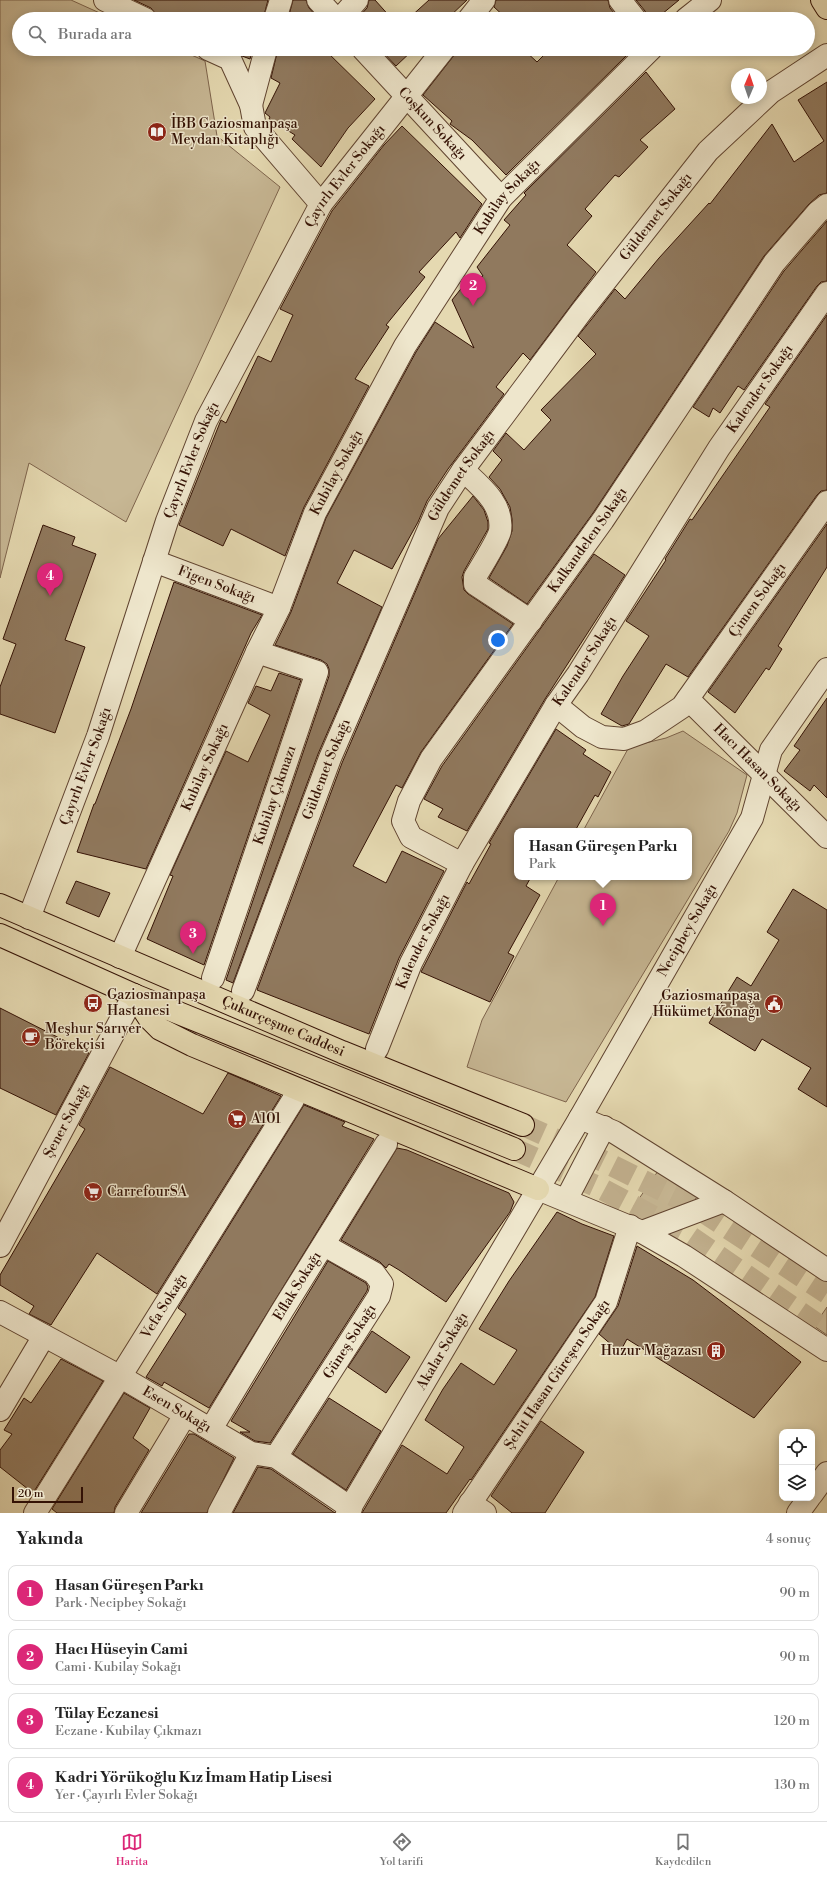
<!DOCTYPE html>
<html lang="tr">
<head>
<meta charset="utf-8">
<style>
	:root { --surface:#fff; --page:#f6f6f6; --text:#222; --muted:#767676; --line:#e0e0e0; --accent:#db2777 }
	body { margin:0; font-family:"Libre Bodoni",serif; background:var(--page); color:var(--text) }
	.controls { position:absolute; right:12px; bottom:12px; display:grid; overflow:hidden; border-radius:8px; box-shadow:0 2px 10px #0003 }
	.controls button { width:36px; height:36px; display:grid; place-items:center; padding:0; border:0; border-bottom:1px solid var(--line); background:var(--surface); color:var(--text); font:20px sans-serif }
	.compass { position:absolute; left:731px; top:68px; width:36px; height:36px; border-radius:50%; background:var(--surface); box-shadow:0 2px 10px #0003; rotate:2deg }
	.scale { position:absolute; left:12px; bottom:10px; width:71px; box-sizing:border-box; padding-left:4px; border:2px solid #341205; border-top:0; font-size:11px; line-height:14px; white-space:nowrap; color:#341205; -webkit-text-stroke:3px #eee6cc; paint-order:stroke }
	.you { position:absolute; left:498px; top:640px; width:14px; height:14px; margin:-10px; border:3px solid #fff; border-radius:50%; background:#1a73e8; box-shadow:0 0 0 6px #1a73e833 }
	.badge { display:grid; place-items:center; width:26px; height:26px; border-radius:50%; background:var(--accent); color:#fff; font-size:13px; font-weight:700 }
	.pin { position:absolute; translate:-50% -33px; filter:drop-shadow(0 1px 2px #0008) }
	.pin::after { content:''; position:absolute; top:21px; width:14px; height:12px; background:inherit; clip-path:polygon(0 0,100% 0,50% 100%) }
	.popup { position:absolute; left:514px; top:828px; width:178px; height:52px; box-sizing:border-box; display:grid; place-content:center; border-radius:8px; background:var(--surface); filter:drop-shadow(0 1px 3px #0005); font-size:13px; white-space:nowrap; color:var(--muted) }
	.popup b { font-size:15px; color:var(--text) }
	.popup::after { content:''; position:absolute; left:50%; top:100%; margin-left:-8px; border:8px solid transparent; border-top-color:var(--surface) }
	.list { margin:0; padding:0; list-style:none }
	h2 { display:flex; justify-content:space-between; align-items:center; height:52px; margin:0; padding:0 16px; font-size:17px }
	h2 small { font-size:13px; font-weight:400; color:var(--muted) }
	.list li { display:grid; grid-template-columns:26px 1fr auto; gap:12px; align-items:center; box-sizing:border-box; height:56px; margin:0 8px 8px; padding:0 8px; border:1px solid var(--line); border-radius:8px }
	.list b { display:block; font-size:15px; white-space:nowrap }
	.list p { margin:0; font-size:13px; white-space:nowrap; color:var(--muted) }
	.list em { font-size:13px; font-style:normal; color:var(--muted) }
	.icon { flex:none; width:22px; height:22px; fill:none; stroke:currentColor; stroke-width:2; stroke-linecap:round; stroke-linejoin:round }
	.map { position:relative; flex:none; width:827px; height:1513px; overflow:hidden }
	.search { position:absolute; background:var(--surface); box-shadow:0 2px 10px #0003; left:12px; right:12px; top:12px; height:44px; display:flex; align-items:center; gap:10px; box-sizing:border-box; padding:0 14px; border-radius:22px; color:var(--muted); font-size:15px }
	.sheet { height:308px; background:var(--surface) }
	nav { display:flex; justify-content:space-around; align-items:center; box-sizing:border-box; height:56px; border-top:1px solid var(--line); background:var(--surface); font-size:11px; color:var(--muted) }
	nav a { display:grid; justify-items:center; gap:2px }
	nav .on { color:var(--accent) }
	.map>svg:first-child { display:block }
	.green { fill:#c7b794; stroke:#7e644c }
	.building { fill:#90795e; stroke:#341205 }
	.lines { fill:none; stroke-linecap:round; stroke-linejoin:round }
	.major-tunnel { stroke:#c2b18f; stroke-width:22; stroke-dasharray:22 11; stroke-linecap:butt }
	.minor-casing { stroke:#604430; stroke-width:24 }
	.major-casing { stroke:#341205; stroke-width:24 }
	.minor { stroke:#eee6cc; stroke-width:22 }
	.major { stroke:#e5d9b1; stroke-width:22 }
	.labels { text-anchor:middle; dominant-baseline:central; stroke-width:3; stroke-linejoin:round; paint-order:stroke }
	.street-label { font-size:14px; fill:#341205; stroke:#eee6cc }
	.poi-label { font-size:14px; fill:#341205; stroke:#eee6cc; text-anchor:start }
</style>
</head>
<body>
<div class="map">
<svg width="827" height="1513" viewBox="0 0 827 1513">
	<rect width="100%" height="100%" fill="#e5d9b1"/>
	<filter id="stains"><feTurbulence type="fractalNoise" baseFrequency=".005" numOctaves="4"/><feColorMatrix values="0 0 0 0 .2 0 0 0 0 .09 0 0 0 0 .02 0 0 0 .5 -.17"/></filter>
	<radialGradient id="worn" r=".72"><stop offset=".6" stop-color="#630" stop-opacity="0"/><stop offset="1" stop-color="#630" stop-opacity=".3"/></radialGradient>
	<!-- green -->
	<g class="green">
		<polygon points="0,0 71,0 113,19 19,19 19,49 178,49 205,61 217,136 280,187 126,522 29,463 0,578"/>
		<polygon points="683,731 747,775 737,813 729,831 566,1102 467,1067 482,1020 559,877 689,877 689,831 583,831 629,747 666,738"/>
		<polygon points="658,1171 699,1201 651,1218 634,1206"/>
		<polygon points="827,1307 827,1335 814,1326"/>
	</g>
	<!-- building -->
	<g class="building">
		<polygon points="134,0 268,0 263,19 163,19 157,16 151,8"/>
		<polygon points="293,0 306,0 309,8 319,19 288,19"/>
		<polygon points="369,0 375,0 392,19 357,19 367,8"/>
		<polygon points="429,0 467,0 447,19 408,19"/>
		<polygon points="496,0 608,0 610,8 619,19 507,19 494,7"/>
		<polygon points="636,0 679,0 656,19 647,19 645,11"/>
		<polygon points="237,49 253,49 250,59 242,56"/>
		<polygon points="278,49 324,49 375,99 348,128 321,167 292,139 295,135 269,119 270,117 265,113 280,83 271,78"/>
		<polygon points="380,49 414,49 396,66"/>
		<polygon points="459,49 523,49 537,62 550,49 629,49 631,51 506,175 472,140 450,124 452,121 423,95"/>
		<polygon points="646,72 675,109 640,140 648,147 619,177 615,175 585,209 592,216 567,245 596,272 530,360 523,353 496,387 504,394 448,469 427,501 418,522 392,569 354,550 337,583 382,607 318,754 233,983 226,980 329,676 329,669 327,664 321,660 275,645 291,612 326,518 416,352 435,322 474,348 452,300 464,285 483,276 477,267 510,225 504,220 526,195 524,193"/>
		<polygon points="827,82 827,193 819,195 809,204 764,256 593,513 527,604 489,578 507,546 512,531 512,519 510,507 500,489 489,477 502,460 493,451 506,433 524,450 551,420 541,410 596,354 578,336 591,320 615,289 625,299 659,258 709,203 710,204 772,124 794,162 824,141 798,100"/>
		<polygon points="402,126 482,204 460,238 456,232 419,272 425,277 386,325 389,327 355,379 369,386 304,507 285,556 231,529 223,546 179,525 221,420 226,423 258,356 271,362 293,315 280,309 332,211 384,145"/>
		<polygon points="827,221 827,281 821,282 817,286 744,390 738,386 720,413 713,408 709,417 693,407 784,271"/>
		<polygon points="827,315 827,490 821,491 817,495 688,677 666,664 629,724 622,726 601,714 623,676 649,636 626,621 666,560 665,559 690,519 692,520 770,407 765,404"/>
		<polygon points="473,496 484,510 488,522 488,529 464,571 462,577 464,590 468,594 513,624 421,752 402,788 396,785 353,866 386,883 402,851 444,871 399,958 369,1034 257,990 342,763 438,539"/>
		<polygon points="827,524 827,567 778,646 782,649 769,670 766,668 735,713 708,692"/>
		<polygon points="43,525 75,537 72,545 96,554 65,640 85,647 55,733 0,714 0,687 16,644 3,639"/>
		<polygon points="594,554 625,575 545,699 467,831 438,817 443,809 424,799 442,766"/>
		<polygon points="174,582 262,615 251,633 146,869 77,852 94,804 95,804 131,709"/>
		<polygon points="279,673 301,680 204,965 147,939 173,876 170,875 226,751 248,762 270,715 248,703 256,686 271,691"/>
		<polygon points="827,698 827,798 814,785 810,791 784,771 800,750 794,746"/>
		<polygon points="556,729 586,750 583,754 611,772 598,797 595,795 575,831 517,831 517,877 531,877 526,886 540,895 508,953 514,956 490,1002 421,972 467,882 469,884 491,844 489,843"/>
		<polygon points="76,881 110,893 99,917 66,903"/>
		<polygon points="793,889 827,910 827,1107 798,1089 811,1068 762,1039 755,1051 709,1023 737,977 751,986 779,940 767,932"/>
		<polygon points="0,1008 89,1053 56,1115 0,1088"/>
		<polygon points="110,1067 203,1114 228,1073 281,1096 157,1294 97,1253 51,1325 29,1314 34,1306 0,1285 0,1275 85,1129 79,1125"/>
		<polygon points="304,1105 345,1122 342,1126 374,1139 209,1408 164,1382 162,1386 146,1377 186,1314 178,1308"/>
		<polygon points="397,1148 407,1150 509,1193 514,1202 510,1212 446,1302 399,1270 389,1264 386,1268 380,1262 341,1240"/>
		<polygon points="557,1212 582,1224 614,1236 595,1297 471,1480 470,1479 446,1513 362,1513 402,1445 447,1474 464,1447 425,1420 443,1389 461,1363 494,1385 517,1350 479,1329 509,1281"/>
		<polygon points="637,1246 693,1280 801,1362 754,1418 627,1339 620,1352 599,1334 618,1306"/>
		<polygon points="328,1261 366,1283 368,1287 367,1291 270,1443 255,1441 240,1432 250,1432 231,1421"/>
		<polygon points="372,1331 410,1357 386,1393 348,1367"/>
		<polygon points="61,1359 103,1381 33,1493 0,1467 0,1450 12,1434 4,1430 24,1398 31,1403"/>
		<polygon points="124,1393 150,1408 133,1438 149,1450 115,1507 114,1513 57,1513 52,1509"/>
		<polygon points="329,1398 381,1431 346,1490 293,1454"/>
		<polygon points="541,1421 584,1452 545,1513 512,1513 491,1496"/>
		<polygon points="189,1434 194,1434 234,1458 207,1513 141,1513"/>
		<polygon points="258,1467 271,1469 335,1513 233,1513"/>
	</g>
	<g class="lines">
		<!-- major-tunnel -->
		<g class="major-tunnel">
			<polyline points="523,1125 603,1161 696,1207 827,1293"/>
			<polyline points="514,1149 600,1188 686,1234 827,1331"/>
		</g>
		<defs>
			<g id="minor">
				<polyline points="105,0 145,19"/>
				<polyline points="318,0 336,19"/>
				<polyline points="620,0 635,19"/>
				<polyline points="275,19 281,0"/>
				<polyline points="340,19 357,0"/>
				<polyline points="469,19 484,0"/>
				<polyline points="686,19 710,0"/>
				<polyline points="208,49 230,59 251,105 255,127 321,204"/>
				<path id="s1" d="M363,49L501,198"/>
				<polyline points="251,105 266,49"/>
				<path d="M463,470C480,486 504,504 500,531C498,540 481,567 475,577V584L531,621"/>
				<path id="s2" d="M154,561L279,608"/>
				<path id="s3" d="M688,699L827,837"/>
				<path id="s4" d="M556,705L583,727L602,737L624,739L646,731L682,707L827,502"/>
				<path id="s5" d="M462,864L411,837L403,821L409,801L431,759L603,520L774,263L818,212L827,205"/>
				<path id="s6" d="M29,918L98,736L167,521L206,421L321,204L444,49"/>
				<path id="s7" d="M120,957L257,652L279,608L315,513L405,346L501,198L651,49"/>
				<path id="s8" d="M213,978L317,672L257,652"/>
				<path id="s9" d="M243,991L330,758L438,508L463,470L581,312L708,151L771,92L827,55"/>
				<path id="s10" d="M377,1049L411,963L462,864L556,705L578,674L719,448L827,293"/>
				<polyline points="580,1118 614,1132 724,1201 827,1270"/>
				<polyline points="538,1189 642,1232 684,1256 827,1350"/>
				<polyline points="566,1200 604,1127"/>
				<polyline points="642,1232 724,1201"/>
				<path id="s11" d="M0,1246L134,995"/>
				<path id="s12" d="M0,1312L121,1377L251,1453L276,1457L351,1508"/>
				<polyline points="0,1410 44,1336"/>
				<path id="s13" d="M211,1429L282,1311L386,1144"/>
				<path id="s14" d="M276,1457L379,1296L382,1284L374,1273L324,1245"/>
				<polyline points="812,1494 827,1473"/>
				<polyline points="470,1503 485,1513"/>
				<path id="s15" d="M35,1513L293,1100"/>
				<polyline points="126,1513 185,1415"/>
				<polyline points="219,1513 251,1453"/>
				<path id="s16" d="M347,1513L580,1118L752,818L771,750L827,669"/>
				<path id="s17" d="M464,1513L606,1302L630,1226"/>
				<polyline points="798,1513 809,1498"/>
			</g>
			<g id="major">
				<polyline points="822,0 827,8"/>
				<path id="s18" d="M0,905L342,1052L523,1125"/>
				<polyline points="0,935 134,995 514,1149"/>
				<polyline points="134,995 149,1018 160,1029 192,1045 538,1189"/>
			</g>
		</defs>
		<!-- minor casing -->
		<use href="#minor" class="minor-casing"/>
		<!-- major casing -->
		<use href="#major" class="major-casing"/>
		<!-- minor -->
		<use href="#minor" class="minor"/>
		<!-- major -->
		<use href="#major" class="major"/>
	</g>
	<!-- icons -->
	<defs>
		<symbol id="library-disc" viewBox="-11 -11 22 22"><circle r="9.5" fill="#8f2418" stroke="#eee6cc"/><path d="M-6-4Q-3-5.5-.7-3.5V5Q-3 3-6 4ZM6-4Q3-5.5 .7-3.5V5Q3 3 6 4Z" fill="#fff"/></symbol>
		<symbol id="bus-disc" viewBox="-11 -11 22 22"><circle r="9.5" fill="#8f2418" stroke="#eee6cc"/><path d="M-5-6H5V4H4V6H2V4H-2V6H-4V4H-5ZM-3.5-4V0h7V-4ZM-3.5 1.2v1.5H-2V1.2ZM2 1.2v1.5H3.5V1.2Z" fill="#fff"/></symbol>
		<symbol id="civic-disc" viewBox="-11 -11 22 22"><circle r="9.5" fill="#8f2418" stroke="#eee6cc"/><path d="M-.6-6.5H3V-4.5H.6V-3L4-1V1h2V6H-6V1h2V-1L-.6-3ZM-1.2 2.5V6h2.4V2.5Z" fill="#fff"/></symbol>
		<symbol id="cafe-disc" viewBox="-11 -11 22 22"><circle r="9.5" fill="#8f2418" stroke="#eee6cc"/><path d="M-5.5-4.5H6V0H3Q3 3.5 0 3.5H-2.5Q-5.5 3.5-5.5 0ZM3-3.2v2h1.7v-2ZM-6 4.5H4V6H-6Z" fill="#fff"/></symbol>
		<symbol id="supermarket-disc" viewBox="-11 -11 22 22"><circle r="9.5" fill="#8f2418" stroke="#eee6cc"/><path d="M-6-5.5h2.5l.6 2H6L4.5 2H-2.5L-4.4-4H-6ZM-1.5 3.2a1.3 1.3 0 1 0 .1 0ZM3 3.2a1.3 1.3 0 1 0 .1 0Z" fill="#fff"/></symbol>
		<symbol id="building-disc" viewBox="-11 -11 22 22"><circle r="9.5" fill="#8f2418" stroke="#eee6cc"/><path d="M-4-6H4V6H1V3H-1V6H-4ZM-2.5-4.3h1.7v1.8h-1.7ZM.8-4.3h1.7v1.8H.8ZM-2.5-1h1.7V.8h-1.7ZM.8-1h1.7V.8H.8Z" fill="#fff"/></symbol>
	</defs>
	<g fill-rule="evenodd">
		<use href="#library-disc" x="146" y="121" width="22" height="22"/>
		<use href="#bus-disc" x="82" y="992" width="22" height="22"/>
		<use href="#civic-disc" x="763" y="993" width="22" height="22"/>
		<use href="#cafe-disc" x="20" y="1026" width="22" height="22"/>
		<use href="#supermarket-disc" x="226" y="1108" width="22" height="22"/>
		<use href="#supermarket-disc" x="82" y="1181" width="22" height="22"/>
		<use href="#building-disc" x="705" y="1340" width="22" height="22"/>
	</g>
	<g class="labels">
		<!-- street labels -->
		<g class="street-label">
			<text stroke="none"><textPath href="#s1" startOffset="102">Coşkun Sokağı</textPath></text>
			<text stroke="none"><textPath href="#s6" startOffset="810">Çayırlı Evler Sokağı</textPath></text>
			<text stroke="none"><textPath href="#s7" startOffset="856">Kubilay Sokağı</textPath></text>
			<text stroke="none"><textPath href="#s9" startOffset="885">Güldemet Sokağı</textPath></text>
			<text stroke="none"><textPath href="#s10" startOffset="765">Kalender Sokağı</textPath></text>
			<text stroke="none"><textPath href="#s6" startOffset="486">Çayırlı Evler Sokağı</textPath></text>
			<text stroke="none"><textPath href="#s7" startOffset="531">Kubilay Sokağı</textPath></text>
			<text stroke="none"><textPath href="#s9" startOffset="561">Güldemet Sokağı</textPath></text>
			<text stroke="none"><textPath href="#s5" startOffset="413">Kalkandelen Sokağı</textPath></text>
			<text stroke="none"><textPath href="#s2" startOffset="67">Figen Sokağı</textPath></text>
			<text stroke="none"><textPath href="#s4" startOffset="276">Çimen Sokağı</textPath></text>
			<text stroke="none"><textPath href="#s10" startOffset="441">Kalender Sokağı</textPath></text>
			<text stroke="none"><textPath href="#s6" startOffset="162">Çayırlı Evler Sokağı</textPath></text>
			<text stroke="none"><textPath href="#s7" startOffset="208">Kubilay Sokağı</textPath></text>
			<text stroke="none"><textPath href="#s3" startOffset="98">Hacı Hasan Sokağı</textPath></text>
			<text stroke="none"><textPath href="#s9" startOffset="237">Güldemet Sokağı</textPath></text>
			<text stroke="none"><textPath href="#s8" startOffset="193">Kubilay Çıkmazı</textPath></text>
			<text stroke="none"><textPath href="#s16" startOffset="675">Necipbey Sokağı</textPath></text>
			<text stroke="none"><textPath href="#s10" startOffset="117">Kalender Sokağı</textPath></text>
			<text stroke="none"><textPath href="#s18" startOffset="308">Çukurçeşme Caddesi</textPath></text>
			<text stroke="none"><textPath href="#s11" startOffset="142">Şener Sokağı</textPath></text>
			<text stroke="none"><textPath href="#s13" startOffset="167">Eflak Sokağı</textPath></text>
			<text stroke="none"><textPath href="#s15" startOffset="244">Vefa Sokağı</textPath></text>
			<text stroke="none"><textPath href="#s14" startOffset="137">Güneş Sokağı</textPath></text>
			<text stroke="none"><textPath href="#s16" startOffset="188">Akalar Sokağı</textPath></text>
			<text stroke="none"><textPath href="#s17" startOffset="167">Şehit Hasan Güreşen Sokağı</textPath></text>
			<text stroke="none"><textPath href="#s12" startOffset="202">Esen Sokağı</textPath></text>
		</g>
		<!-- poi labels -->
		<g class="poi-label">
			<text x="171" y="124">İBB Gaziosmanpaşa<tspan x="171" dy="16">Meydan Kitaplığı</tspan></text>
			<text x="107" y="995">Gaziosmanpaşa<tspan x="107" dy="16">Hastanesi</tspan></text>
			<text x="760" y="996" text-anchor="end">Gaziosmanpaşa<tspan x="760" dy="16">Hükümet Konağı</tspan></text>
			<text x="45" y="1029">Meşhur Sarıyer<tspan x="45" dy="16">Börekçisi</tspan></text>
			<text x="251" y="1119">A101</text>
			<text x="107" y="1192">CarrefourSA</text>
			<text x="702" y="1351" text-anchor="end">Huzur Mağazası</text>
		</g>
	</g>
	<rect width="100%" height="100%" filter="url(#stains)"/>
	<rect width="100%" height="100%" fill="url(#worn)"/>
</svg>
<div class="controls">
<button><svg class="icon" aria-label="locate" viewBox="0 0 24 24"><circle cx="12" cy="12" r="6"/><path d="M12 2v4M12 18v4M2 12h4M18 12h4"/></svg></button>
<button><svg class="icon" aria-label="layers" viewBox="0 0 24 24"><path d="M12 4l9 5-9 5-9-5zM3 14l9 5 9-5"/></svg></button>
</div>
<svg class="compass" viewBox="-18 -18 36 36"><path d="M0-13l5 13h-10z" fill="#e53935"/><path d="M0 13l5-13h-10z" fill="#767676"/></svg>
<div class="scale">20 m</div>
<div class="you"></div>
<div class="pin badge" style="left:603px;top:926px">1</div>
<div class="popup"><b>Hasan Güreşen Parkı</b>Park</div>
<div class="pin badge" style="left:473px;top:306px">2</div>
<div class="pin badge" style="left:193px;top:954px">3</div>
<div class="pin badge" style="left:50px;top:596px">4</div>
<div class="search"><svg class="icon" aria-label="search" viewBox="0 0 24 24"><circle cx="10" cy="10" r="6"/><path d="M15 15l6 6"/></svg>Burada ara</div>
</div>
<section class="sheet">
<h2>Yakında<small>4 sonuç</small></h2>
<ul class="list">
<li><span class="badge">1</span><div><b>Hasan Güreşen Parkı</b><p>Park · Necipbey Sokağı</p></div><em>90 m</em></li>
<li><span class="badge">2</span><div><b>Hacı Hüseyin Cami</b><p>Cami · Kubilay Sokağı</p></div><em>90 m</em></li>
<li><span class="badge">3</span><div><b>Tülay Eczanesi</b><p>Eczane · Kubilay Çıkmazı</p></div><em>120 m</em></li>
<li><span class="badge">4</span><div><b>Kadri Yörükoğlu Kız İmam Hatip Lisesi</b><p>Yer · Çayırlı Evler Sokağı</p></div><em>130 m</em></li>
</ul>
</section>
<nav>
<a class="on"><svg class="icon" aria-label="map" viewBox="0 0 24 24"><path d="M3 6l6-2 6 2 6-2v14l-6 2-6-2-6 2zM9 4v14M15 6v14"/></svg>Harita</a>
<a><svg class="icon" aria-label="directions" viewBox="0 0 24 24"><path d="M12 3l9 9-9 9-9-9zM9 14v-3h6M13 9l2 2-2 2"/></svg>Yol tarifi</a>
<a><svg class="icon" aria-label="saved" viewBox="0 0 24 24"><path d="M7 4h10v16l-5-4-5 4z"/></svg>Kaydedilen</a>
</nav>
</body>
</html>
